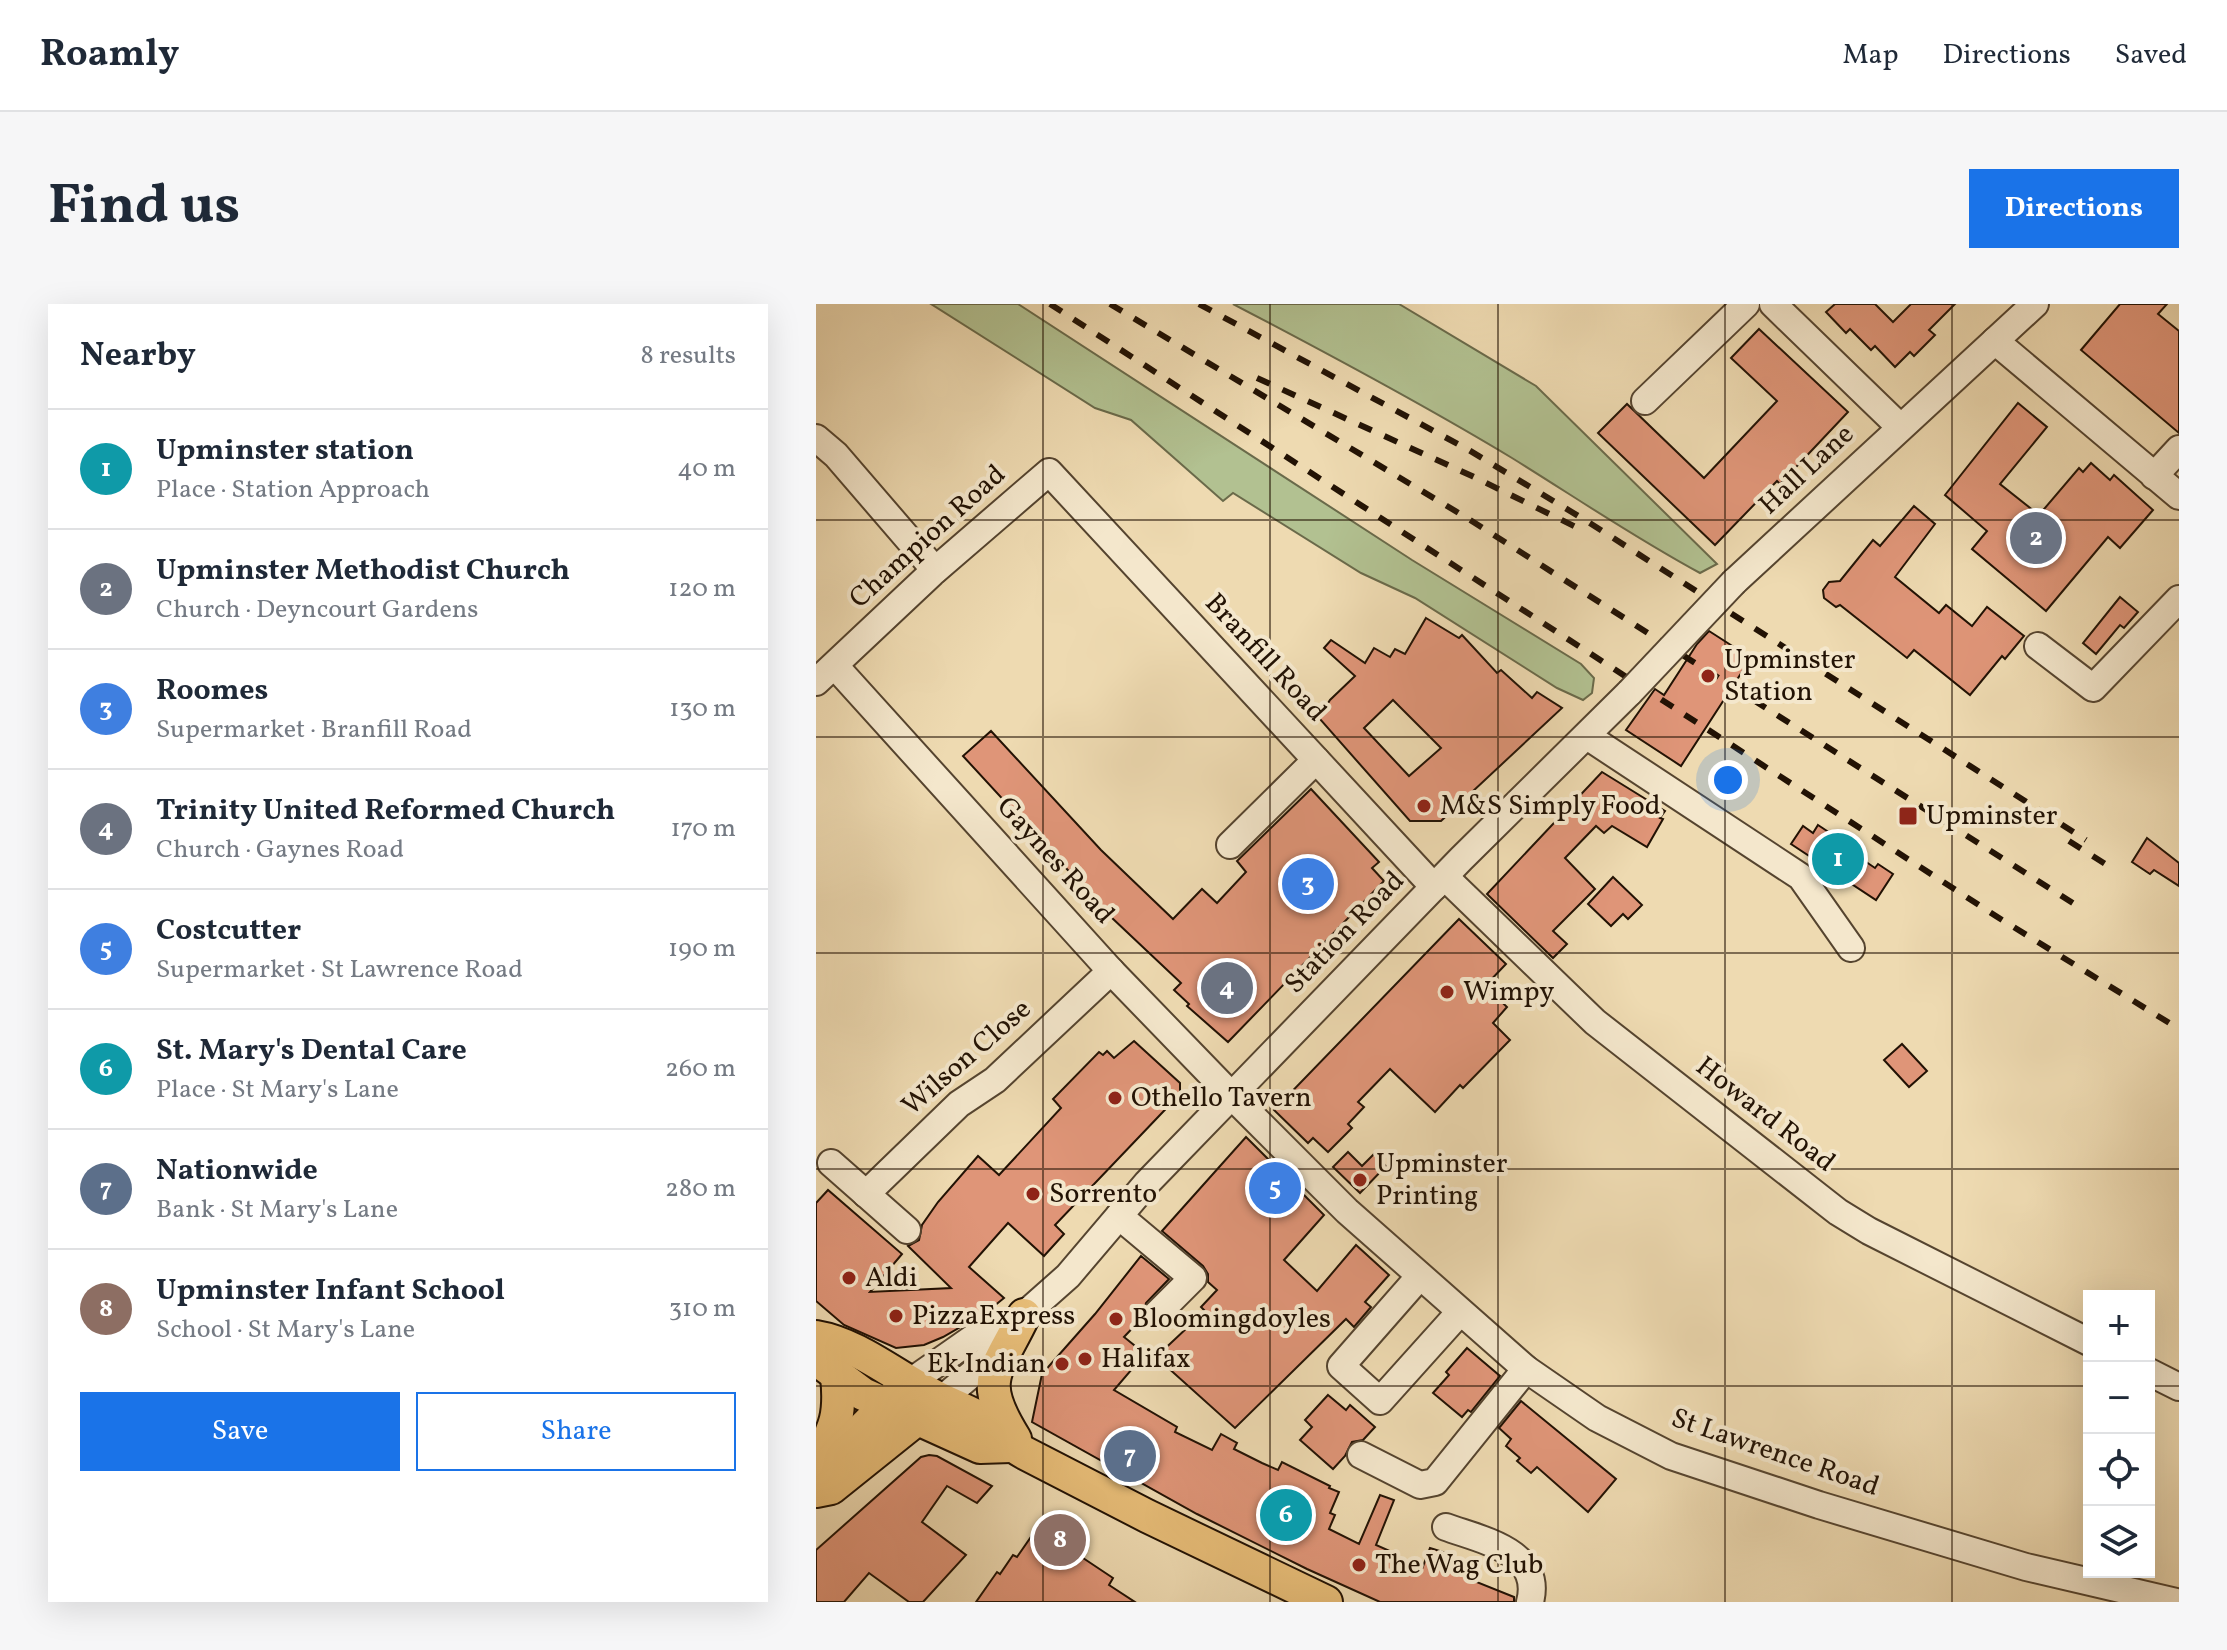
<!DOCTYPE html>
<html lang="en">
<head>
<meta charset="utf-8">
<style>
	:root { --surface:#fff; --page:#f6f6f7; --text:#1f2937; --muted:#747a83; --line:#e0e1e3; --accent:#1a73e8 }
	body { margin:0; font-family:Vollkorn,serif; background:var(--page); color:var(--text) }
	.controls { position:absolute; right:24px; bottom:24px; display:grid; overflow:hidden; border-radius:0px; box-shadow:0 8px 32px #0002 }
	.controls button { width:72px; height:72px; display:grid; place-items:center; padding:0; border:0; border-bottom:2px solid var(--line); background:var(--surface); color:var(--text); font:40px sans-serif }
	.you { position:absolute; left:912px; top:476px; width:28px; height:28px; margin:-20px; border:6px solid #fff; border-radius:50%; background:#1a73e8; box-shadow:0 0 0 12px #1a73e833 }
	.badge { display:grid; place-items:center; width:52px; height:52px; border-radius:50%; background:var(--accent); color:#fff; font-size:26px; font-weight:700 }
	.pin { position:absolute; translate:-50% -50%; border:4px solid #fff; box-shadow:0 2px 8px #0006 }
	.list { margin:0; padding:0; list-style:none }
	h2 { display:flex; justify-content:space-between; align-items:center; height:104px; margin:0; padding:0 32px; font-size:34px }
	h2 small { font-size:26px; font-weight:400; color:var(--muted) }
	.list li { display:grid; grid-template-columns:52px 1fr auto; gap:24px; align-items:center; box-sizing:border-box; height:120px; padding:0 32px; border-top:2px solid var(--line) }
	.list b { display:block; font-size:30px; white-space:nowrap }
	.list p { margin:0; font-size:26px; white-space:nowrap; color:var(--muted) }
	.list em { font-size:26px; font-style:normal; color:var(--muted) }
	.actions { display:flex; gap:16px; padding:24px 32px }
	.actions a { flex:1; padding:18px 0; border:2px solid var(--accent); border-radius:0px; text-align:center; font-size:28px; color:var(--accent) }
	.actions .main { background:var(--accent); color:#fff }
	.icon { flex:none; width:44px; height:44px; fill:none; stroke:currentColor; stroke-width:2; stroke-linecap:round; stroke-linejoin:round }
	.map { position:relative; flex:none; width:1363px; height:1298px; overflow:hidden; border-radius:0px }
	header { display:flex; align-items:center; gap:48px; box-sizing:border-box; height:112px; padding:0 40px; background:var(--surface); border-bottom:2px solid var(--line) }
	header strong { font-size:38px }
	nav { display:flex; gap:44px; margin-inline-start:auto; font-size:28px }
	.intro { display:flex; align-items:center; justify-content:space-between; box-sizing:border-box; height:192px; padding:0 48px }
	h1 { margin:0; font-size:56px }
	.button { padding:20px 36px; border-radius:0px; background:var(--accent); color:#fff; font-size:28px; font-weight:700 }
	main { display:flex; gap:48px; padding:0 48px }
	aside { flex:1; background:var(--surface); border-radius:0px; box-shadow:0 8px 32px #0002 }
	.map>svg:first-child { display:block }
	.green { fill:#b2c191; stroke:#6a6a4a; stroke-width:2 }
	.building { fill:#df9578; stroke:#221204; stroke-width:2; fill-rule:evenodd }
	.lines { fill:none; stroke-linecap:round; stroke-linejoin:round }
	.minor-casing { stroke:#55442f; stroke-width:30 }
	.major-casing { stroke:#221204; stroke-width:36 }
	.minor { stroke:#f4e7cc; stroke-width:26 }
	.major { stroke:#e7bd78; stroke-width:32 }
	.rail { stroke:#221204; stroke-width:6; stroke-dasharray:14 14; stroke-linecap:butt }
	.minor-bridge-casing { stroke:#55442f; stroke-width:30; stroke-linecap:butt }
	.minor-bridge { stroke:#f4e7cc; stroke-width:26 }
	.grid { fill:none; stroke:#221204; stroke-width:2; stroke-opacity:0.55 }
	.poi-dot { fill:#8f2418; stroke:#f4e7cc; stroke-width:3 }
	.labels { text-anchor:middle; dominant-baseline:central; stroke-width:8; stroke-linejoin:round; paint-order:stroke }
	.street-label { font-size:28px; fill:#221204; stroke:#f4e7cc }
	.poi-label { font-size:28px; fill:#221204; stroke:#f4e7cc; text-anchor:start }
</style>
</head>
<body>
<header>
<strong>Roamly</strong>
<nav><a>Map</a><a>Directions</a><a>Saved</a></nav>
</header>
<div class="intro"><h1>Find us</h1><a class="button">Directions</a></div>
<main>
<aside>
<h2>Nearby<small>8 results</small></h2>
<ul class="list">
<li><span class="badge" style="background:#0f9aa8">1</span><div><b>Upminster station</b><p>Place · Station Approach</p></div><em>40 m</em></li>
<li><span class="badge" style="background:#6b7280">2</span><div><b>Upminster Methodist Church</b><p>Church · Deyncourt Gardens</p></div><em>120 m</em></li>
<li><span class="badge" style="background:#3f7fe0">3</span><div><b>Roomes</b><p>Supermarket · Branfill Road</p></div><em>130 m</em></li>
<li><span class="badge" style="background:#6b7280">4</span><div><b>Trinity United Reformed Church</b><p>Church · Gaynes Road</p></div><em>170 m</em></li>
<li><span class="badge" style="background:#3f7fe0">5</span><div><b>Costcutter</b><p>Supermarket · St Lawrence Road</p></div><em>190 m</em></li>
<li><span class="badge" style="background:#0f9aa8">6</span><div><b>St. Mary's Dental Care</b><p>Place · St Mary's Lane</p></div><em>260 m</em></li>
<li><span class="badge" style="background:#5c6f8a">7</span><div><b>Nationwide</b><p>Bank · St Mary's Lane</p></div><em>280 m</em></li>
<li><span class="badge" style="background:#8d6e63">8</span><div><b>Upminster Infant School</b><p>School · St Mary's Lane</p></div><em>310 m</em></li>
</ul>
<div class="actions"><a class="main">Save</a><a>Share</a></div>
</aside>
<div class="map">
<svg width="1363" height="1298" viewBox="0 0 1363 1298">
	<rect width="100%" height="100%" fill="#eedab1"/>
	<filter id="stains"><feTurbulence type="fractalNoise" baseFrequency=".0025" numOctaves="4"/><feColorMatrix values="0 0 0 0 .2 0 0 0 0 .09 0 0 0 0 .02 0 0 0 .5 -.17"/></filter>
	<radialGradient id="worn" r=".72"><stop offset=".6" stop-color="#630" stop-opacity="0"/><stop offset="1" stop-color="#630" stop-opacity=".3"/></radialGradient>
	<!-- green -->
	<g class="green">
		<polygon points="115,0 202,0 596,256 765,360 778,374 776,389 767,396 741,384 599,294 545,269 417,189 407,197 315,116 279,104"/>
		<path d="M417,0H583L720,82L901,260L884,269C819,234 759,193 696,154C605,99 511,49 417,0Z"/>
	</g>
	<!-- building -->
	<g class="building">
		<polygon points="1019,0 1059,0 1077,18 1095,0 1139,0 1113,26 1119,31 1098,52 1094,48 1079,63 1059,42 1055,46 1034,25 1030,29 1010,8"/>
		<polygon points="1304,0 1351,0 1342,10 1363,27 1363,129 1265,46"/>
		<polygon points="943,25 1032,108 964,180 961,177 899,241 782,129 811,100 888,174 961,97 915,54"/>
		<polygon points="1202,99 1231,123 1184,180 1223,211 1263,164 1267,168 1275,159 1294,176 1298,171 1337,206 1304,244 1292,233 1230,307 1156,245 1171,227 1129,191"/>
		<polygon points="1098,202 1119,220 1079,273 1123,309 1130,301 1156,322 1171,303 1208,332 1189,355 1186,352 1154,391 1098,346 1091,354 1024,301 1020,303 1008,294 1007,286 1013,278 1024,277 1057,236 1064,242"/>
		<polygon points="1304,293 1322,308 1308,324 1304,321 1280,350 1267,339"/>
		<path d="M610,314L643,334L646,331L681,369L685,366L716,394L721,388L746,404L625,517H594L503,414L514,396L539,372L508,344L515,336L549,359L558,344L574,353L579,345L589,350ZM577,396L625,444L593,472L548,424Z"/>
		<polygon points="893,327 935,354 865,462 810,426 839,385 848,391 881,340"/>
		<polygon points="175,427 285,546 357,615 386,585 401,599 430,568 421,557 495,485 563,558 556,564 568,577 412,738 371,702 373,700 358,686 365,679 295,613 147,452"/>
		<polygon points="786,468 849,507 844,514 847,515 831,543 796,522 788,529 780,522 749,554 779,585 737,627 751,640 737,654 671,590"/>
		<polygon points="1002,521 1020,533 1018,536 1059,564 1062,560 1077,570 1060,596 975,540 987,522 997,529"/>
		<polygon points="1331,534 1363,559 1363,582 1338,566 1334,570 1316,558"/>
		<polygon points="797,573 826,601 812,615 807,610 795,622 772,600"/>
		<polygon points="643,615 690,660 669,682 691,703 677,719 694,736 647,784 644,781 619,808 574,765 542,798 548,803 532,820 536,824 512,848 497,834 492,839 458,806"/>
		<polygon points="318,737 364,779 364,790 239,921 248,930 228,952 192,919 153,963 188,994 172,1007 127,1033 108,1041 80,1044 28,1021 0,997 0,899 12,886 86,950 54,988 135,984 92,942 103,936 106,921 122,898 162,852 183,871 245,804 237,795 283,748 287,751 291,747 298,754"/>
		<polygon points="1086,740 1111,767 1093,783 1068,756"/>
		<polygon points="430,833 508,911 468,956 501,987 540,941 573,971 549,998 555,1003 538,1023 530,1015 419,1124 340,1053 389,1007 385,1003 401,986 392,978 392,970 387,962 346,927"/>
		<polygon points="532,848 546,862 558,850 570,862 544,889 517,863"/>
		<polygon points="325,952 353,975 330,999 326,1014 308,1033 329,1050 298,1086 361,1123 359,1128 396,1146 405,1130 421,1139 418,1145 446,1159 462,1166 466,1158 514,1182 513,1184 523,1188 514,1209 519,1211 513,1225 543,1240 564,1191 578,1196 560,1241 576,1248 574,1253 606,1265 614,1244 630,1249 629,1253 640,1257 639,1261 661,1268 658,1277 698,1293 698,1298 564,1298 491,1265 381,1210 216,1118 226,1070 279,1010"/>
		<polygon points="651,1044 684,1072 655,1108 652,1106 646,1113 617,1089 633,1071 630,1068"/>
		<polygon points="512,1091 530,1106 534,1101 559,1123 547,1136 536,1138 529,1152 517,1165 484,1136 496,1123 489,1116"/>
		<polygon points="705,1097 800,1175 772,1208 721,1163 715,1169 701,1157 704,1154 690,1142 695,1135 683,1124"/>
		<polygon points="113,1151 121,1152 176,1182 161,1199 131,1182 106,1218 150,1251 107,1298 93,1298 53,1269 28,1298 0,1298 0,1246 105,1153"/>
		<polygon points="217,1230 241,1247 246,1240 297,1274 293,1281 319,1298 160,1298 181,1268 184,1270 197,1251 201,1253"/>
	</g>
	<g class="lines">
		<defs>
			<g id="minor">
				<polyline points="957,0 1084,123"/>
				<polyline points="1179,37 1363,192"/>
				<polyline points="829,97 930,0"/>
				<polyline points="0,134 20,151 119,266"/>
				<polyline points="1338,172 1363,145"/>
				<polyline points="918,278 1219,0"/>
				<polyline points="1222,342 1277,384 1363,295"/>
				<polyline points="19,362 295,667 415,791 531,907 710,1065 781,1114 855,1152 1003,1201 1210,1263 1360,1298"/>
				<polyline points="0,378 116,269 233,168 618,583"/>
				<polyline points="771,432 985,573 1035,644"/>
				<polyline points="414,541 500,456"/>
				<polyline points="629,573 779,718 1022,908 1053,927 1273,1038"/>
				<polyline points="15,859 91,926"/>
				<polyline points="50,890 143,800 179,776 295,667"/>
				<polyline points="303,912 377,974 341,1010"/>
				<polyline points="604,972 525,1062 564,1097 644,1008"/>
				<polyline points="1333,1068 1363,1083"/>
				<polyline points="93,1079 173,1023 193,1021 208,1011 252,972 331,879 645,555 814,388"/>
				<polyline points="125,1096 163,1064 189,1036"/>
				<polyline points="545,1151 604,1181 619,1178 710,1065"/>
				<path d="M630,1223C665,1236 727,1247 714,1298"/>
			</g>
			<g id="major">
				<path d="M0,1033C42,1040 80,1073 118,1092C136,1102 157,1108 174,1120C187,1129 194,1141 207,1148L331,1212L510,1298"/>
				<polyline points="0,1055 47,1090 164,1143 195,1142"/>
				<path d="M199,1135C161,1074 180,1070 208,1011"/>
				<path d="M2,1156C20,1123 25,1110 21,1072"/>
				<polyline points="0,1175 1,1171 84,1087"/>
				<polyline points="0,1187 15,1184 116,1103"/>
			</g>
		</defs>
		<!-- minor casing -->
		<use href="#minor" class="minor-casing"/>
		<!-- major casing -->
		<use href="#major" class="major-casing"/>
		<!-- minor -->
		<use href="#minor" class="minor"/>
		<!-- major -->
		<use href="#major" class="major"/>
		<!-- rail -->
		<g class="rail">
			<polyline points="234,0 1183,614 1363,725"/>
			<polyline points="294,0 651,214 1263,603"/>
			<polyline points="383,0 651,145 769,216 1270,536"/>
			<polyline points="441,74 656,172 764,225"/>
			<polyline points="1253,537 1291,561"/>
		</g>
		<defs>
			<polyline id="minor-bridge" points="814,388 918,278"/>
		</defs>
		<!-- minor-bridge casing -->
		<use href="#minor-bridge" class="minor-bridge-casing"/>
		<!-- minor-bridge -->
		<use href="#minor-bridge" class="minor-bridge"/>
	</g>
	<!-- grid -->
	<path class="grid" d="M227,0V1298M454,0V1298M682,0V1298M909,0V1298M1136,0V1298M0,216H1363M0,433H1363M0,649H1363M0,865H1363M0,1082H1273M1333,1082H1363"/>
	<!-- markers -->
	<g class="poi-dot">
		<circle cx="892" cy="372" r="8"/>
		<circle cx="608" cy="502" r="8"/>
		<rect x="1082" y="502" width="20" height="20" rx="4"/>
		<circle cx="631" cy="688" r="8"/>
		<circle cx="299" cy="794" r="8"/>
		<circle cx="544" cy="876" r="8"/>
		<circle cx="217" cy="890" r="8"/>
		<circle cx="33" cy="974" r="8"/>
		<circle cx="80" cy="1012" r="8"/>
		<circle cx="300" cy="1015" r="8"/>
		<circle cx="269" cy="1055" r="8"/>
		<circle cx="246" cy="1060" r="8"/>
		<circle cx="543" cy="1261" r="8"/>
	</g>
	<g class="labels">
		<!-- street labels -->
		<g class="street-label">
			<text transform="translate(991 166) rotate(-43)">Hall Lane</text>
			<text transform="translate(112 233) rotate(-42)">Champion Road</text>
			<text transform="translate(449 354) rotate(47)">Branfill Road</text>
			<text transform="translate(239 557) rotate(48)">Gaynes Road</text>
			<text transform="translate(529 629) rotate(-46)">Station Road</text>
			<text transform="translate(151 754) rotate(-41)">Wilson Close</text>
			<text transform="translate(949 811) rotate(38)">Howard Road</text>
			<text transform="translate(959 1149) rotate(19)">St Lawrence Road</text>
		</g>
		<!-- poi labels -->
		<g class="poi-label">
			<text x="908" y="356">Upminster<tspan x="908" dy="32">Station</tspan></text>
			<text x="624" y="502">M&amp;S Simply Food</text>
			<text x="1110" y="512">Upminster</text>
			<text x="647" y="688">Wimpy</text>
			<text x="315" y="794">Othello Tavern</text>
			<text x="560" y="860">Upminster<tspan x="560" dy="32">Printing</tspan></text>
			<text x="233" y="890">Sorrento</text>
			<text x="49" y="974">Aldi</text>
			<text x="96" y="1012">PizzaExpress</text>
			<text x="316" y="1015">Bloomingdoyles</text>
			<text x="285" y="1055">Halifax</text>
			<text x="230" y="1060" text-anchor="end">Ek Indian</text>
			<text x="559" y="1261">The Wag Club</text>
		</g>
	</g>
	<rect width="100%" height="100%" filter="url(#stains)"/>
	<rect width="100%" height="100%" fill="url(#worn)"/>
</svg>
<div class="controls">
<button>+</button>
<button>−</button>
<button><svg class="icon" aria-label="locate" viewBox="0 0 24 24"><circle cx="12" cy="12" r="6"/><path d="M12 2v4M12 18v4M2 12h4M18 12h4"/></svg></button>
<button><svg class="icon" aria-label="layers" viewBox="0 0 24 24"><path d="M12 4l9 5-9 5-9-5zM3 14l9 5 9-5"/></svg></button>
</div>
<div class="you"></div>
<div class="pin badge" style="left:1022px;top:555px;background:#0f9aa8">1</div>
<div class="pin badge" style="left:1220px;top:234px;background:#6b7280">2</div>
<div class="pin badge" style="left:492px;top:580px;background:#3f7fe0">3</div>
<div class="pin badge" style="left:411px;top:684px;background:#6b7280">4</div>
<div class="pin badge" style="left:459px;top:884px;background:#3f7fe0">5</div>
<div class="pin badge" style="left:470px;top:1211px;background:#0f9aa8">6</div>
<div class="pin badge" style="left:314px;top:1152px;background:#5c6f8a">7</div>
<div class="pin badge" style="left:244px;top:1236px;background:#8d6e63">8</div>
</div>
</main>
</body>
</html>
